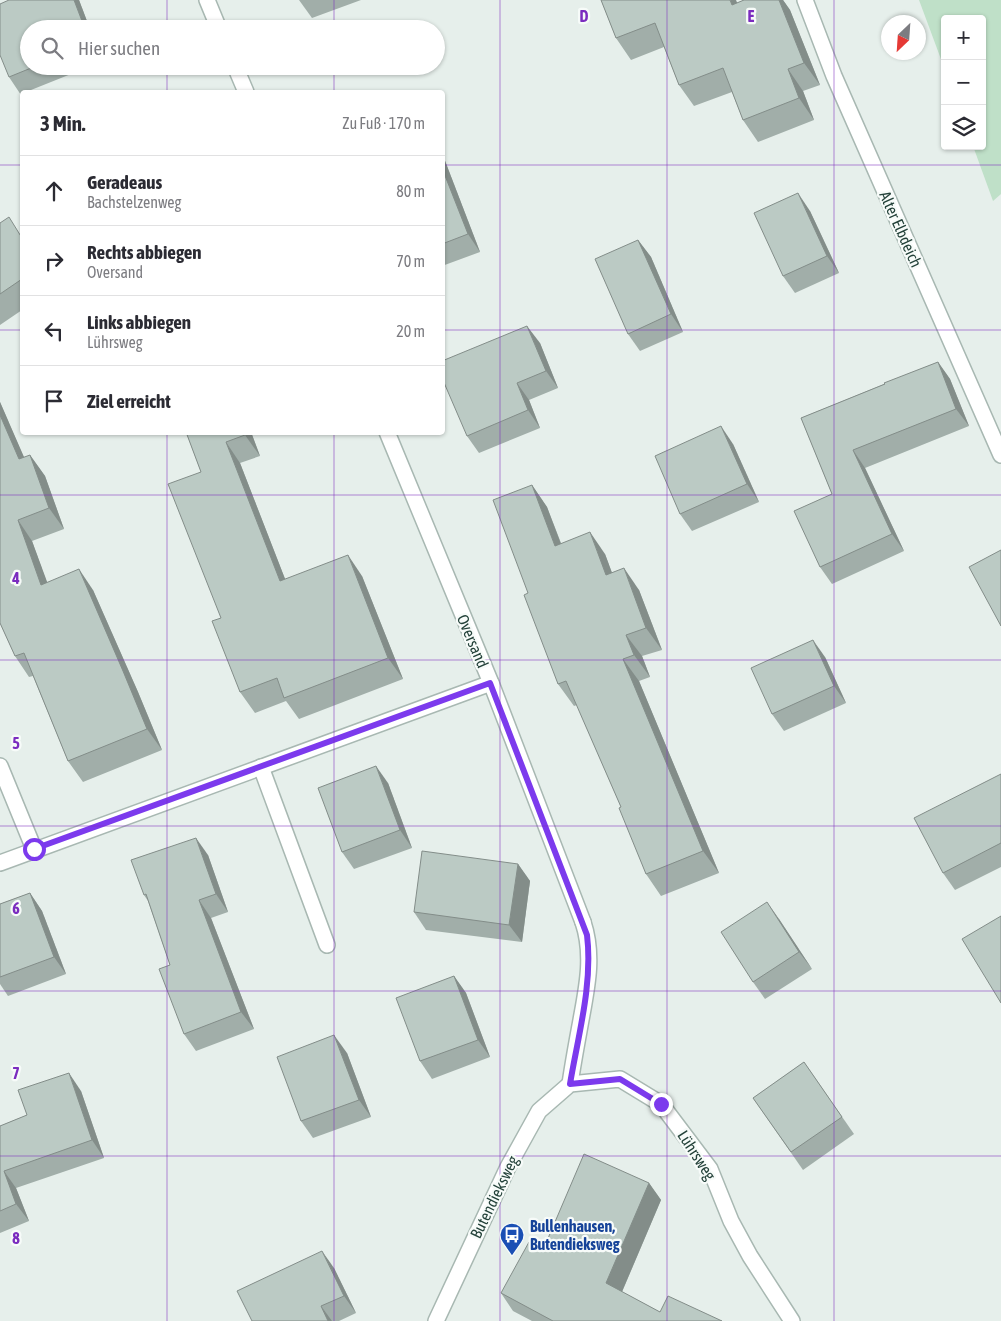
<!DOCTYPE html>
<html lang="de">
<head>
<meta charset="utf-8">
<style>
	:root { --surface:#fff; --page:#f7f7f7; --text:#2b2b33; --muted:#7c7c81; --line:#e1e1e2 }
	body { margin:0; font-family:"Asap Condensed",sans-serif; background:var(--page); color:var(--text) }
	.controls { position:absolute; right:15px; top:15px; display:grid; overflow:hidden; border-radius:5px; box-shadow:0 1px 4px #0004 }
	.controls button { width:45px; height:45px; display:grid; place-items:center; padding:0; border:0; border-bottom:1px solid var(--line); background:var(--surface); color:var(--text); font:25px sans-serif }
	.compass { position:absolute; left:881px; top:15px; width:45px; height:45px; border-radius:50%; background:var(--surface); box-shadow:0 1px 4px #0004; rotate:205deg }
	.stop { position:absolute; width:15px; height:15px; margin:-11px; border:4px solid #7c3aed; border-radius:50%; background:#fff }
	.stop.end { background:#7c3aed; border-color:#fff; box-shadow:0 1px 5px #0008 }
	.list { margin:0; padding:0; list-style:none }
	h2 { display:flex; justify-content:space-between; align-items:center; height:65px; margin:0; padding:0 20px; font-size:21px }
	h2 small { font-size:16px; font-weight:400; color:var(--muted) }
	.list li { display:grid; grid-template-columns:32px 1fr auto; gap:15px; align-items:center; box-sizing:border-box; height:70px; padding:0 20px; border-top:1px solid var(--line) }
	.list b { display:block; font-size:19px; white-space:nowrap }
	.list p { margin:0; font-size:16px; white-space:nowrap; color:var(--muted) }
	.list em { font-size:16px; font-style:normal; color:var(--muted) }
	.icon { flex:none; width:28px; height:28px; fill:none; stroke:currentColor; stroke-width:2; stroke-linecap:round; stroke-linejoin:round }
	.map { position:relative; flex:none; width:1001px; height:1321px; overflow:hidden }
	.search { position:absolute; background:var(--surface); box-shadow:0 1px 4px #0004; left:20px; top:20px; width:425px; height:55px; display:flex; align-items:center; gap:12px; box-sizing:border-box; padding:0 18px; border-radius:28px; color:var(--muted); font-size:19px }
	.panel { position:absolute; background:var(--surface); box-shadow:0 1px 4px #0004; left:20px; top:90px; width:425px; height:345px; border-radius:5px }
	.map>svg:first-child { display:block }
	.green { fill:#bfe0c8 }
	.lines { fill:none; stroke-linecap:round; stroke-linejoin:round }
	.service-casing { stroke:#a8b8b2; stroke-width:18 }
	.minor-casing { stroke:#a8b8b2; stroke-width:18 }
	.service { stroke:#fff; stroke-width:15 }
	.minor { stroke:#fff; stroke-width:15 }
	.wall { fill:#a1aea9 }
	.shaded-wall { fill:#838d89 }
	.building { fill:#bbcac4; stroke:#838d89 }
	.route { stroke:#7c3aed; stroke-width:6 }
	.grid { fill:none; stroke:#7b2cbf; stroke-width:1; stroke-opacity:0.55 }
	.labels { text-anchor:middle; dominant-baseline:central; stroke-width:4.5; stroke-linejoin:round; paint-order:stroke }
	.street-label { font-size:16px; fill:#24423a; stroke:#f7fbf9 }
	.transit-label { font-size:16px; font-weight:bold; fill:#164399; stroke:#f7fbf9; text-anchor:start }
	.grid-label { font-size:16px; text-anchor:middle; font-weight:bold; fill:#7b2cbf; stroke:#f7fbf9; stroke-width:4.5; stroke-linejoin:round; paint-order:stroke }
</style>
</head>
<body>
<div class="map">
<svg width="1001" height="1321" viewBox="0 0 1001 1321">
	<rect width="100%" height="100%" fill="#e6efeb"/>
	<!-- green -->
	<polygon class="green" points="919,0 1001,0 1001,194 993,201 973,146 982,146 982,19 945,19 945,70"/>
	<g class="lines">
		<defs>
			<g id="service">
				<polyline points="261,767 327,945"/>
				<path d="M570,1084C573,1063 577,1042 581,1020C587,987 594,955 583,922"/>
			</g>
			<g id="minor">
				<polyline points="207,0 219,29"/>
				<polyline points="805,0 834,76 1001,455"/>
				<polyline points="235,66 246,92"/>
				<polyline points="387,432 491,683 583,922"/>
				<polyline points="0,766 34,849"/>
				<polyline points="0,863 491,683"/>
				<polyline points="436,1321 508,1167 539,1111 570,1084 620,1079 661,1104 710,1169 731,1221 750,1256 792,1321"/>
			</g>
		</defs>
		<!-- service casing -->
		<use href="#service" class="service-casing"/>
		<!-- minor casing -->
		<use href="#minor" class="minor-casing"/>
		<!-- service -->
		<use href="#service" class="service"/>
		<!-- minor -->
		<use href="#minor" class="minor"/>
	</g>
	<!-- wall -->
	<g class="wall">
		<polygon points="9,0 79,0 90,29 29,29 29,66 91,66 26,92 22,92 22,94 21,95 9,77"/>
		<polygon points="299,0 361,0 312,18"/>
		<polygon points="601,0 737,3 744,0 783,0 790,10 820,85 803,91 814,120 758,142 743,120 732,92 694,106 679,85 664,47 631,60 616,38"/>
		<polygon points="442,153 480,252 442,266"/>
		<polygon points="810,211 839,273 795,293 783,276"/>
		<polygon points="0,223 22,237 22,310 0,325"/>
		<polygon points="638,240 651,257 683,332 640,351 628,334"/>
		<polygon points="540,343 558,388 529,400 540,428 479,453 467,436"/>
		<polygon points="938,362 950,379 969,426 865,468 904,551 832,584 820,567 832,494 801,418"/>
		<polygon points="0,402 24,458 30,455 45,476 64,529 32,541 47,583 93,590 138,692 162,750 83,782 68,761 33,676 29,677 15,656 0,623"/>
		<polygon points="186,432 251,432 260,456 240,463 285,579 362,576 403,679 299,719 286,701 255,713 240,692 221,618 201,472"/>
		<polygon points="733,444 759,502 692,531 680,514"/>
		<polygon points="532,485 547,507 561,543 605,554 612,573 639,590 662,650 642,656 650,677 639,681 719,873 661,896 646,874 621,807 577,705 574,706 558,684 528,593"/>
		<polygon points="825,657 846,703 784,731 772,714"/>
		<polygon points="1001,774 1001,867 955,890 943,873"/>
		<polygon points="388,783 412,848 354,869 342,852"/>
		<polygon points="208,855 228,912 211,918 254,1029 196,1051 184,1034 170,965 148,901 144,895"/>
		<polygon points="518,864 530,881 522,942 426,930 414,912"/>
		<polygon points="30,893 42,911 66,974 8,996 0,984 0,904"/>
		<polygon points="779,919 812,969 765,999 753,982"/>
		<polygon points="454,976 466,993 490,1057 432,1079 420,1061"/>
		<polygon points="347,1053 371,1117 313,1138 301,1121"/>
		<polygon points="804,1062 854,1134 803,1170 753,1098"/>
		<polygon points="81,1091 104,1158 16,1188 29,1221 0,1233 0,1126 27,1115"/>
		<polygon points="649,1183 661,1200 622,1292 660,1312 722,1321 532,1321 513,1311 501,1293 543,1250"/>
		<polygon points="334,1268 356,1313 339,1321 252,1321"/>
	</g>
	<!-- shaded-wall -->
	<g class="shaded-wall">
		<polygon points="74,0 79,0 90,29 85,29"/>
		<polygon points="730,0 736,0 747,27 732,5"/>
		<polygon points="779,0 783,0 790,10 820,85 804,63"/>
		<polygon points="788,69 803,91 814,120 799,98"/>
		<polygon points="442,153 480,252 468,234 442,168"/>
		<polygon points="798,193 810,211 839,273 827,256"/>
		<polygon points="638,240 651,257 683,332 671,314"/>
		<polygon points="527,326 540,343 558,388 546,371"/>
		<polygon points="938,362 950,379 969,426 956,409"/>
		<polygon points="517,383 529,400 540,428 528,410"/>
		<polygon points="0,402 34,480 19,459 0,415"/>
		<polygon points="721,426 733,444 759,502 747,484"/>
		<polygon points="245,432 251,432 260,456 245,435"/>
		<polygon points="226,442 240,463 294,602 280,581"/>
		<polygon points="853,450 865,468 904,551 892,534"/>
		<polygon points="30,455 45,476 64,529 49,508"/>
		<polygon points="532,485 547,507 570,568 555,546"/>
		<polygon points="18,520 32,541 56,606 41,585"/>
		<polygon points="590,532 605,554 621,597 606,575"/>
		<polygon points="348,555 362,576 403,679 388,658"/>
		<polygon points="624,568 639,590 662,650 646,628"/>
		<polygon points="79,569 93,590 138,692 162,750 147,729"/>
		<polygon points="626,635 642,656 650,677 634,655"/>
		<polygon points="813,640 825,657 846,703 834,686"/>
		<polygon points="623,659 639,681 719,873 703,851"/>
		<polygon points="376,766 388,783 412,848 400,830"/>
		<polygon points="196,838 208,855 228,912 216,894"/>
		<polygon points="518,864 530,881 522,942 509,925"/>
		<polygon points="30,893 42,911 66,974 54,957"/>
		<polygon points="199,900 211,918 254,1029 241,1012"/>
		<polygon points="767,902 779,919 812,969 799,952"/>
		<polygon points="454,976 466,993 490,1057 478,1040"/>
		<polygon points="334,1035 347,1053 371,1117 359,1100"/>
		<polygon points="69,1073 81,1091 104,1158 92,1140"/>
		<polygon points="4,1171 16,1188 29,1221 16,1204"/>
		<polygon points="649,1183 661,1200 618,1301 606,1283"/>
		<polygon points="322,1251 334,1268 356,1313 344,1296"/>
		<polygon points="321,1306 332,1321 328,1321"/>
	</g>
	<!-- building -->
	<g class="building">
		<polygon points="9,0 74,0 85,29 29,29 29,66 36,66 9,77 0,55 0,4"/>
		<polygon points="601,0 730,0 732,5 744,0 779,0 804,63 788,69 799,98 743,120 723,68 679,85 655,23 616,38"/>
		<polygon points="442,168 468,234 442,244"/>
		<polygon points="798,193 827,256 783,276 754,213"/>
		<polygon points="9,217 22,238 22,279 0,294 0,223"/>
		<polygon points="638,240 671,314 628,334 595,259"/>
		<polygon points="527,326 546,371 517,383 528,410 467,436 442,378 442,361"/>
		<polygon points="938,362 956,409 853,450 892,534 820,567 794,511 832,494 801,418 885,384 884,383"/>
		<polygon points="0,415 19,459 30,455 49,508 18,520 41,585 79,569 123,671 147,729 68,761 24,653 15,656 0,623"/>
		<polygon points="721,426 747,484 680,514 655,456"/>
		<polygon points="186,432 245,432 245,435 226,442 280,581 348,555 388,658 284,698 277,678 240,692 212,621 221,618 168,484 201,472"/>
		<polygon points="532,485 555,546 590,532 606,575 624,568 646,628 626,635 634,655 623,659 703,851 646,874 619,808 621,807 566,681 558,684 524,595 528,593 493,500"/>
		<polygon points="1001,550 1001,626 969,567"/>
		<polygon points="813,640 834,686 772,714 751,668"/>
		<polygon points="376,766 400,830 342,852 318,788"/>
		<polygon points="1001,774 1001,843 943,873 914,818"/>
		<polygon points="196,838 216,894 199,900 241,1012 184,1034 159,969 170,965 146,894 144,895 131,860"/>
		<polygon points="422,851 518,864 509,925 414,912"/>
		<polygon points="30,893 54,957 0,977 0,904"/>
		<polygon points="767,902 799,952 753,982 721,932"/>
		<polygon points="1001,916 1001,1003 962,939"/>
		<polygon points="454,976 478,1040 420,1061 396,998"/>
		<polygon points="334,1035 359,1100 301,1121 277,1057"/>
		<polygon points="804,1062 842,1117 791,1152 753,1098"/>
		<polygon points="69,1073 92,1140 4,1171 16,1204 0,1211 0,1126 27,1115 18,1090"/>
		<polygon points="584,1154 649,1183 606,1283 660,1312 668,1296 722,1321 553,1321 501,1293 529,1242 543,1250"/>
		<polygon points="322,1251 344,1296 321,1306 328,1321 252,1321 237,1291"/>
	</g>
	<g class="lines">
		<!-- route -->
		<path class="route" d="M34,849L490,683L587,935C593,984 578,1036 570,1084L620,1079L661,1104"/>
	</g>
	<!-- grid -->
	<path class="grid" d="M167,0V29M334,0V29M500,0V1321M667,0V1321M834,0V1321M167,66V92M334,66V92M0,165H22M442,165H1001M0,330H22M442,330H1001M167,432V1321M334,432V1321M0,495H1001M0,660H1001M0,826H1001M0,991H1001M0,1156H1001"/>
	<!-- icons -->
	<defs>
		<symbol id="bus-pin" viewBox="-11 -11 22 30"><path d="M0 17L-7.5 6A9.5 9.5 0 1 1 7.5 6Z" fill="#1a4fb4" stroke="#f7fbf9"/><path d="M-5-6H5V4H4V6H2V4H-2V6H-4V4H-5ZM-3.5-4V0h7V-4ZM-3.5 1.2v1.5H-2V1.2ZM2 1.2v1.5H3.5V1.2Z" fill="#fff"/></symbol>
	</defs>
	<g fill-rule="evenodd">
		<use href="#bus-pin" x="498" y="1221" width="28" height="38"/>
	</g>
	<g class="labels">
		<!-- street labels -->
		<g class="street-label">
			<text transform="translate(901 229) rotate(66)">Alter Elbdeich</text>
			<text transform="translate(473 641) rotate(67)">Oversand</text>
			<text transform="translate(697 1155) rotate(57)">Lührsweg</text>
			<text transform="translate(494 1197) rotate(-64)">Butendieksweg</text>
		</g>
		<!-- transit labels -->
		<g class="transit-label">
			<text x="530" y="1226">Bullenhausen,<tspan x="530" dy="18">Butendieksweg</tspan></text>
		</g>
	</g>
	<g class="grid-label">
		<text x="584" y="22">D</text>
		<text x="751" y="22">E</text>
		<text x="16" y="584">4</text>
		<text x="16" y="749">5</text>
		<text x="16" y="914">6</text>
		<text x="16" y="1079">7</text>
		<text x="16" y="1244">8</text>
	</g>
</svg>
<div class="controls">
<button>+</button>
<button>−</button>
<button><svg class="icon" aria-label="layers" viewBox="0 0 24 24"><path d="M12 4l9 5-9 5-9-5zM3 14l9 5 9-5"/></svg></button>
</div>
<svg class="compass" viewBox="-18 -18 36 36"><path d="M0-13l5 13h-10z" fill="#e53935"/><path d="M0 13l5-13h-10z" fill="#7c7c81"/></svg>
<div class="stop" style="left:34px;top:849px"></div>
<div class="stop end" style="left:661px;top:1104px"></div>
<div class="search"><svg class="icon" aria-label="search" viewBox="0 0 24 24"><circle cx="10" cy="10" r="6"/><path d="M15 15l6 6"/></svg>Hier suchen</div>
<section class="panel">
<h2>3 Min.<small>Zu Fuß · 170 m</small></h2>
<ul class="list">
<li><svg class="icon" aria-label="ahead" viewBox="0 0 24 24"><path d="M12 20V5M6 11l6-6 6 6"/></svg><div><b>Geradeaus</b><p>Bachstelzenweg</p></div><em>80 m</em></li>
<li><svg class="icon" aria-label="right" viewBox="0 0 24 24"><path d="M7 20v-9h11M14 6l5 5-5 5"/></svg><div><b>Rechts abbiegen</b><p>Oversand</p></div><em>70 m</em></li>
<li><svg class="icon" aria-label="left" viewBox="0 0 24 24"><path d="M17 20v-9H6M10 6l-5 5 5 5"/></svg><div><b>Links abbiegen</b><p>Lührsweg</p></div><em>20 m</em></li>
<li><svg class="icon" aria-label="arrive" viewBox="0 0 24 24"><path d="M6 21V4h12l-3 4 3 4H6"/></svg><div><b>Ziel erreicht</b></div></li>
</ul>
</section>
</div>
</body>
</html>
